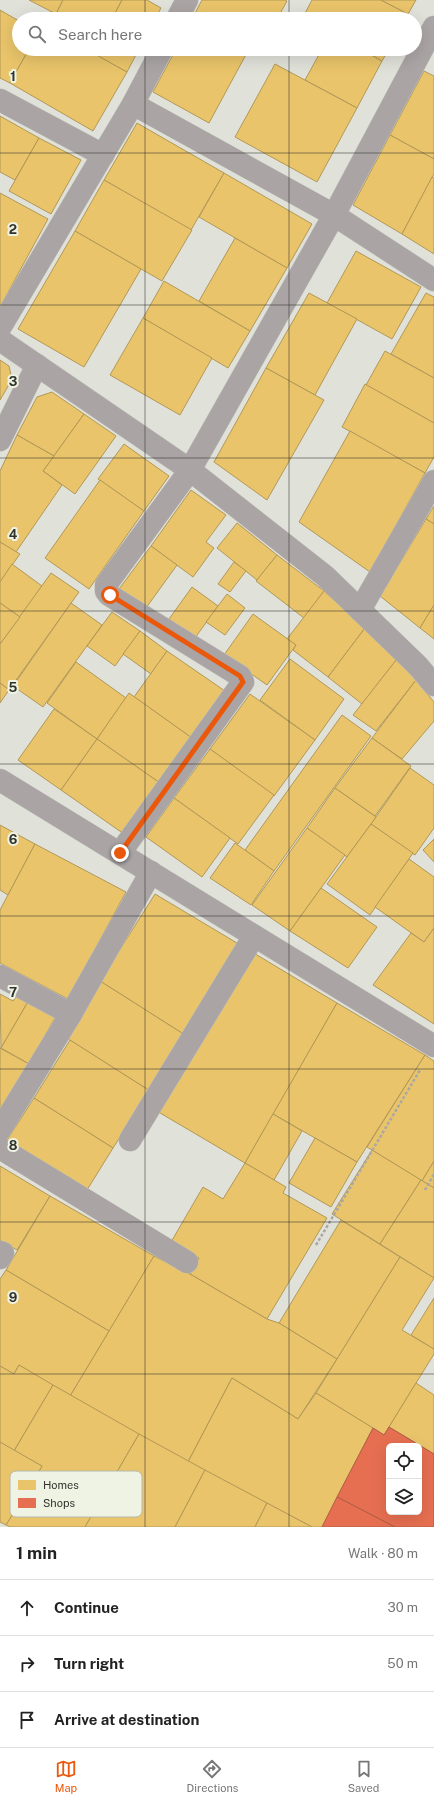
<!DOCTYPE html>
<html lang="en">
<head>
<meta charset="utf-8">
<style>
	:root { --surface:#fff; --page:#f6f6f6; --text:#222; --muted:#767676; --line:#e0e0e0; --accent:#ea580c }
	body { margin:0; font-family:"Public Sans",sans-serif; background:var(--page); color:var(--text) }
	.controls { position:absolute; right:12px; bottom:12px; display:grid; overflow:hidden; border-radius:6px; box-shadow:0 4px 16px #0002 }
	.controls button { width:36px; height:36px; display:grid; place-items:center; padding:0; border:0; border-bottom:1px solid var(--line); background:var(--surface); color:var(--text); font:20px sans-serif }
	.stop { position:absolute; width:12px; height:12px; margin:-9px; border:3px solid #ea580c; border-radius:50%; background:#fff }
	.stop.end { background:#ea580c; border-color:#fff; box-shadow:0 1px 4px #0008 }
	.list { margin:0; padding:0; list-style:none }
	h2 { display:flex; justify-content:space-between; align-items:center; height:52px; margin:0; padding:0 16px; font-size:17px }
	h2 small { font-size:13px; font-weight:400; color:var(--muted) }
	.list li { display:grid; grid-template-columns:26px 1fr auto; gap:12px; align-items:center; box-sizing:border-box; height:56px; padding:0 16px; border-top:1px solid var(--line) }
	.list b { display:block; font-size:15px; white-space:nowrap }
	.list em { font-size:13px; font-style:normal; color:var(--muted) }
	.icon { flex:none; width:22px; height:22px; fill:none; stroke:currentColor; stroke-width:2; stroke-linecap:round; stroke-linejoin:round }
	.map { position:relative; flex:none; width:434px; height:1527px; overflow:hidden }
	.search { position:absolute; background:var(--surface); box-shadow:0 4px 16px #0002; left:12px; right:12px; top:12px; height:44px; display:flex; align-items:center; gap:10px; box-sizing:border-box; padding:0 14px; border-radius:22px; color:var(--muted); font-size:15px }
	.sheet { height:220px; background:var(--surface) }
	nav { display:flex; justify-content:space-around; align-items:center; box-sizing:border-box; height:56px; border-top:1px solid var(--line); background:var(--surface); font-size:11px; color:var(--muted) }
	nav a { display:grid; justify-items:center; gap:2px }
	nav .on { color:var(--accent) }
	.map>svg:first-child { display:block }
	.homes { fill:#e9c46a; stroke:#b29857 }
	.shops { fill:#e76f51; stroke:#b05d46; fill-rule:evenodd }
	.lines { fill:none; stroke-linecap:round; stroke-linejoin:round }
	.minor-casing { stroke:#bcbeb8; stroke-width:23 }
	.path { stroke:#aaa7a5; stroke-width:2.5; stroke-dasharray:3 2; stroke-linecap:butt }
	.minor { stroke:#aaa4a4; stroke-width:22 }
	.route { stroke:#ea580c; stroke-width:5 }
	.grid { fill:none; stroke:#30322c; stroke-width:1; stroke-opacity:0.55 }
	.key { fill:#eff3e3; stroke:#b6b9ac; stroke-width:1 }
	.key-label { font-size:11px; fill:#30322c }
	.grid-label { font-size:13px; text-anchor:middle; font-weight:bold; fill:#30322c; stroke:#eff3e3; stroke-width:4; stroke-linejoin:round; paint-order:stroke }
</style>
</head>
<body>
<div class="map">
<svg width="434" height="1527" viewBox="0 0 434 1527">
	<rect width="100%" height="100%" fill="#e0e2da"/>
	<!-- homes -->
	<g class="homes">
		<polygon points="29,0 63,0 56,14"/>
		<polygon points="63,0 122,0 112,19 65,19 56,14"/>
		<polygon points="122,0 147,0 161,8 155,19 112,19"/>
		<polygon points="202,0 285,0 287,1 277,19 197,19 193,17"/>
		<polygon points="312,0 381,0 408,14 405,19 305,19 303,17"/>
		<polygon points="381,0 416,0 408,14"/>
		<polygon points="0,10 19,21 19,49 29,49 10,83 0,78"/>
		<polygon points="29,49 87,49 127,72 93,131 10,83"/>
		<polygon points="95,49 139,49 127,72 93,53"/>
		<polygon points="176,49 249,49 209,123 153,92"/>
		<polygon points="322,49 361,49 382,61 357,108 305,80"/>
		<polygon points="361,49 389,49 382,61"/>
		<polygon points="275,64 357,108 317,182 235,137"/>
		<polygon points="424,71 434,76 434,159 390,135"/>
		<polygon points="0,116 39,138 15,180 0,172"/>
		<polygon points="137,123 224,173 191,230 104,180"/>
		<polygon points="390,135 434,159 434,174 402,234 353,205"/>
		<polygon points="39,138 81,160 51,214 9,191"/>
		<polygon points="224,173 312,224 287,268 199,217"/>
		<polygon points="432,177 434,178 434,254 402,234"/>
		<polygon points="104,180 192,230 162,281 75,231"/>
		<polygon points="0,193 48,219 0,307"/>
		<polygon points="75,231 141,269 84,367 18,329"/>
		<polygon points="235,238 287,268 250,331 199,301"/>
		<polygon points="356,251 421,287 392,339 327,303"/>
		<polygon points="164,281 250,331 228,368 143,318"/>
		<polygon points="309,293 357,319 315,395 266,368"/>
		<polygon points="426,293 434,297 434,378 391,354"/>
		<polygon points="143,318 212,358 180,415 110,375"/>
		<polygon points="385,351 434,378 434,423 366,385"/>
		<polygon points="0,360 9,366 11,375 10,383 0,400"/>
		<polygon points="266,368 324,400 267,500 214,462"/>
		<polygon points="365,384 434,423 434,457 425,473 342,427"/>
		<polygon points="52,392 84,414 54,456 17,435 37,397"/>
		<polygon points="84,414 116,436 75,494 43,471"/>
		<polygon points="350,431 425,473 370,572 299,522"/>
		<polygon points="17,435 54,456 43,471 62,485 16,552 0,542 0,471"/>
		<polygon points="124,444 169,476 144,511 98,479"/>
		<polygon points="100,480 144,511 89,589 45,558"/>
		<polygon points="191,490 226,515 206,542 214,548 193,577 151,546"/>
		<polygon points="434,506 434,524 426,519"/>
		<polygon points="426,519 434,524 434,605 420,628 380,596"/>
		<polygon points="237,523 277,555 257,580 217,548"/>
		<polygon points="0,542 20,554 0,582"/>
		<polygon points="151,546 177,565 146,608 119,589"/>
		<polygon points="277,555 324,591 304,618 256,581"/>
		<polygon points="234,562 246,571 230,592 218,584"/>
		<polygon points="12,564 42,586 20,617 0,603 0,582"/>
		<polygon points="51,573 79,592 9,690 0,683 0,644"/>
		<polygon points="192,587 218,606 195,638 169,619"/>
		<polygon points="324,591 365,628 328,677 293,650 296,645 287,639"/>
		<polygon points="227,594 245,608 225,635 206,622"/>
		<polygon points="0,603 20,617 0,644"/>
		<polygon points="71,603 102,625 43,707 13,686"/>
		<polygon points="434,605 434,639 420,628"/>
		<polygon points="112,612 140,631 115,666 87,646"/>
		<polygon points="253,614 296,645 267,685 224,655"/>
		<polygon points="365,628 397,659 362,704 328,677"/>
		<polygon points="140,631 167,651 151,674 123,654"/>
		<polygon points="167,651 225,691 192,738 134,697"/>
		<polygon points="290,659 344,699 315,740 260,700"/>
		<polygon points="397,659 416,680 376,731 353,715"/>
		<polygon points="76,662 126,698 97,739 47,703"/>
		<polygon points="416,680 434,702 434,721 402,759 372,738"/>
		<polygon points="0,683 9,690 0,703"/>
		<polygon points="129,693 192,738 160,783 97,739"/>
		<polygon points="250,694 315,740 274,796 210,749"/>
		<polygon points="54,709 97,739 61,790 18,760"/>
		<polygon points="342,715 371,736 274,871 245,850"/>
		<polygon points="372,738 411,766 375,816 335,788"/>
		<polygon points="97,739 160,783 124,834 61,790"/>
		<polygon points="210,749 274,795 238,844 174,798"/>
		<polygon points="410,768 434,785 434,828 415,855 371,824"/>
		<polygon points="335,788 376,817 347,857 307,828"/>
		<polygon points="174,798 230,838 202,877 146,837"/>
		<polygon points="371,824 413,853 370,915 327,884"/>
		<polygon points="0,825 35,844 8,895 0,890"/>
		<polygon points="307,828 345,855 290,931 252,905"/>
		<polygon points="434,839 434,862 423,850"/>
		<polygon points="235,843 274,871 251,905 210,878"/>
		<polygon points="35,844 126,892 68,999 0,963 0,910"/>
		<polygon points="409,859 434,877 434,928 424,942 375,907"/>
		<polygon points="321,888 377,927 348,968 290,931"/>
		<polygon points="155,894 242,946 185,1035 100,981"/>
		<polygon points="434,928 434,1024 373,985 411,933 424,942"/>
		<polygon points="252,952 337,1003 245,1163 155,1110"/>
		<polygon points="100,981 185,1035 150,1091 65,1037"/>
		<polygon points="0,994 13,1001 18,994 29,1000 1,1048"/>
		<polygon points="29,1000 56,1016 29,1064 1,1048"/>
		<polygon points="337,1003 425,1055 357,1162 273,1114"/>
		<polygon points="70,1040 150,1091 113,1148 34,1098"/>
		<polygon points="0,1048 29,1064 0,1114"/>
		<polygon points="425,1055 434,1061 434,1161 422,1181 367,1147"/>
		<polygon points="34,1098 113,1148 87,1190 7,1140"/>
		<polygon points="273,1114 302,1131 274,1180 245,1163"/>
		<polygon points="315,1138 357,1162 331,1207 289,1183"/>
		<polygon points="372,1150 421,1180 380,1244 332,1214"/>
		<polygon points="434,1161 434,1188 422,1181"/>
		<polygon points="245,1163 286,1187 283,1193 327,1218 267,1319 190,1274 199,1258 171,1242 203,1187 223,1199"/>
		<polygon points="0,1166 50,1196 17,1250 0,1240"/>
		<polygon points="421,1180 434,1188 434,1278 380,1244"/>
		<polygon points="50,1196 154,1256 109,1331 6,1270"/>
		<polygon points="341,1220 400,1257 337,1359 279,1323"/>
		<polygon points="154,1256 190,1274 267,1319 279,1323 337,1359 298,1419 232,1378 188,1462 70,1396"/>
		<polygon points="400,1257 434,1278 402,1330 434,1349 434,1354 384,1435 316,1393"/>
		<polygon points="6,1270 109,1331 70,1396 19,1365 14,1374 0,1366 0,1279"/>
		<polygon points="434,1298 434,1349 411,1335"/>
		<polygon points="19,1365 53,1385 14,1451 0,1442 0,1366 14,1374"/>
		<polygon points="232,1378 298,1419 316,1393 373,1428 322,1527 312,1527 188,1462"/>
		<polygon points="416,1383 434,1395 434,1454 389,1427"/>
		<polygon points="53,1385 139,1434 85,1527 10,1527 6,1525 42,1466 14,1451"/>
		<polygon points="139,1434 205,1470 175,1527 85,1527"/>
		<polygon points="0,1442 42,1466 6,1525 0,1522"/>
		<polygon points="205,1470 267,1503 255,1527 175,1527"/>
		<polygon points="267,1503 312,1527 255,1527"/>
	</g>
	<!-- shops -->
	<g class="shops">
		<path d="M389,1427L434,1454V1527H395L337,1497L373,1428L384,1435ZM389,1446H419V1512H389Z"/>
		<polygon points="337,1497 395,1527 322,1527"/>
	</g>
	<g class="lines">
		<defs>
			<g id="minor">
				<polyline points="177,19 187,0"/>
				<polyline points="434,27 334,215 434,280"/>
				<polyline points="0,100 103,155"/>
				<polyline points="0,328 133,104 162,49"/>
				<polyline points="0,340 190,470 325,576 418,666 434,685"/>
				<polyline points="0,440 37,365"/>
				<polyline points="360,610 434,481"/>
				<polyline points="0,780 434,1046"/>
				<polyline points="120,853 243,682 240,676 109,595 106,591 106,585 190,470 334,215 133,104"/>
				<polyline points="0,976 71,1014"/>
				<polyline points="0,1130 71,1014 151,872"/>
				<polyline points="130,1140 254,936"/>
				<polyline points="0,1148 187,1262"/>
				<polyline points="0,1252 3,1253 0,1258"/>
			</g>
		</defs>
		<!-- minor casing -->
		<use href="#minor" class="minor-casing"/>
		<!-- path -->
		<g class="path">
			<polyline points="425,1190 434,1174"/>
			<polyline points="316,1245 420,1070"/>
		</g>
		<!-- minor -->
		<use href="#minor" class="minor"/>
	</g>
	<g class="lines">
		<!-- route -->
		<polyline class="route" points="110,595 240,676 243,682 120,853"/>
	</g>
	<!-- grid -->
	<path class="grid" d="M145,0V19M289,0V19M145,49V1527M289,49V1527M0,153H434M0,305H434M0,458H434M0,611H434M0,764H434M0,916H434M0,1069H434M0,1222H434M0,1374H434"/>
	<!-- legend -->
	<rect x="10" y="1471" width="132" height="46" rx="6" class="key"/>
	<rect x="18" y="1480" width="18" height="10" fill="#e9c46a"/>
	<rect x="18" y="1498" width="18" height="10" fill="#e76f51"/>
	<g class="key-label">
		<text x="43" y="1489">Homes</text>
		<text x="43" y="1507">Shops</text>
	</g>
	<g class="grid-label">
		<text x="13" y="81">1</text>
		<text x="13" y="234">2</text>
		<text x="13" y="386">3</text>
		<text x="13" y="539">4</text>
		<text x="13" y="692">5</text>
		<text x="13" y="844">6</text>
		<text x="13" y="997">7</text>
		<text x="13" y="1150">8</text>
		<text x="13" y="1302">9</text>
	</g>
</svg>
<div class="controls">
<button><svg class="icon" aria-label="locate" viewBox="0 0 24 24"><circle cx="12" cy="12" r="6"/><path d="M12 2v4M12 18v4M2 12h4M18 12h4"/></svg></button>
<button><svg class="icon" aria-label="layers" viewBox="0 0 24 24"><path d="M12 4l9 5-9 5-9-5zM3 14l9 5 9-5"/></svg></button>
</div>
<div class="stop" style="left:110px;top:595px"></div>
<div class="stop end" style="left:120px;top:853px"></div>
<div class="search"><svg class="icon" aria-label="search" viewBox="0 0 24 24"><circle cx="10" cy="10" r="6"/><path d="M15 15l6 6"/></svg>Search here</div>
</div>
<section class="sheet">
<h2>1 min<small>Walk · 80 m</small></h2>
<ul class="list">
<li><svg class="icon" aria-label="ahead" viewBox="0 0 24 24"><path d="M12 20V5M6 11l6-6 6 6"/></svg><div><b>Continue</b></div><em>30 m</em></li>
<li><svg class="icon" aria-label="right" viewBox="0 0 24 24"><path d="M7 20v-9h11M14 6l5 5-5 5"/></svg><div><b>Turn right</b></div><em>50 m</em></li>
<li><svg class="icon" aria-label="arrive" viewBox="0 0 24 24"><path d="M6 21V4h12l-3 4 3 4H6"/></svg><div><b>Arrive at destination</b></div></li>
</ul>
</section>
<nav>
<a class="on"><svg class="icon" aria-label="map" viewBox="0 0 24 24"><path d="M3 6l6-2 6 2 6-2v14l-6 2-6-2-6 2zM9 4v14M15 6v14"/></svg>Map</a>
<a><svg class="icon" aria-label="directions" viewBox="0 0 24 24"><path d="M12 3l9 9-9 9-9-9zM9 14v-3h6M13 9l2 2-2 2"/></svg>Directions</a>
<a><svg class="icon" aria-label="saved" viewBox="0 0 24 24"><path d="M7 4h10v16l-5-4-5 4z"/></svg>Saved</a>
</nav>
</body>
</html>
